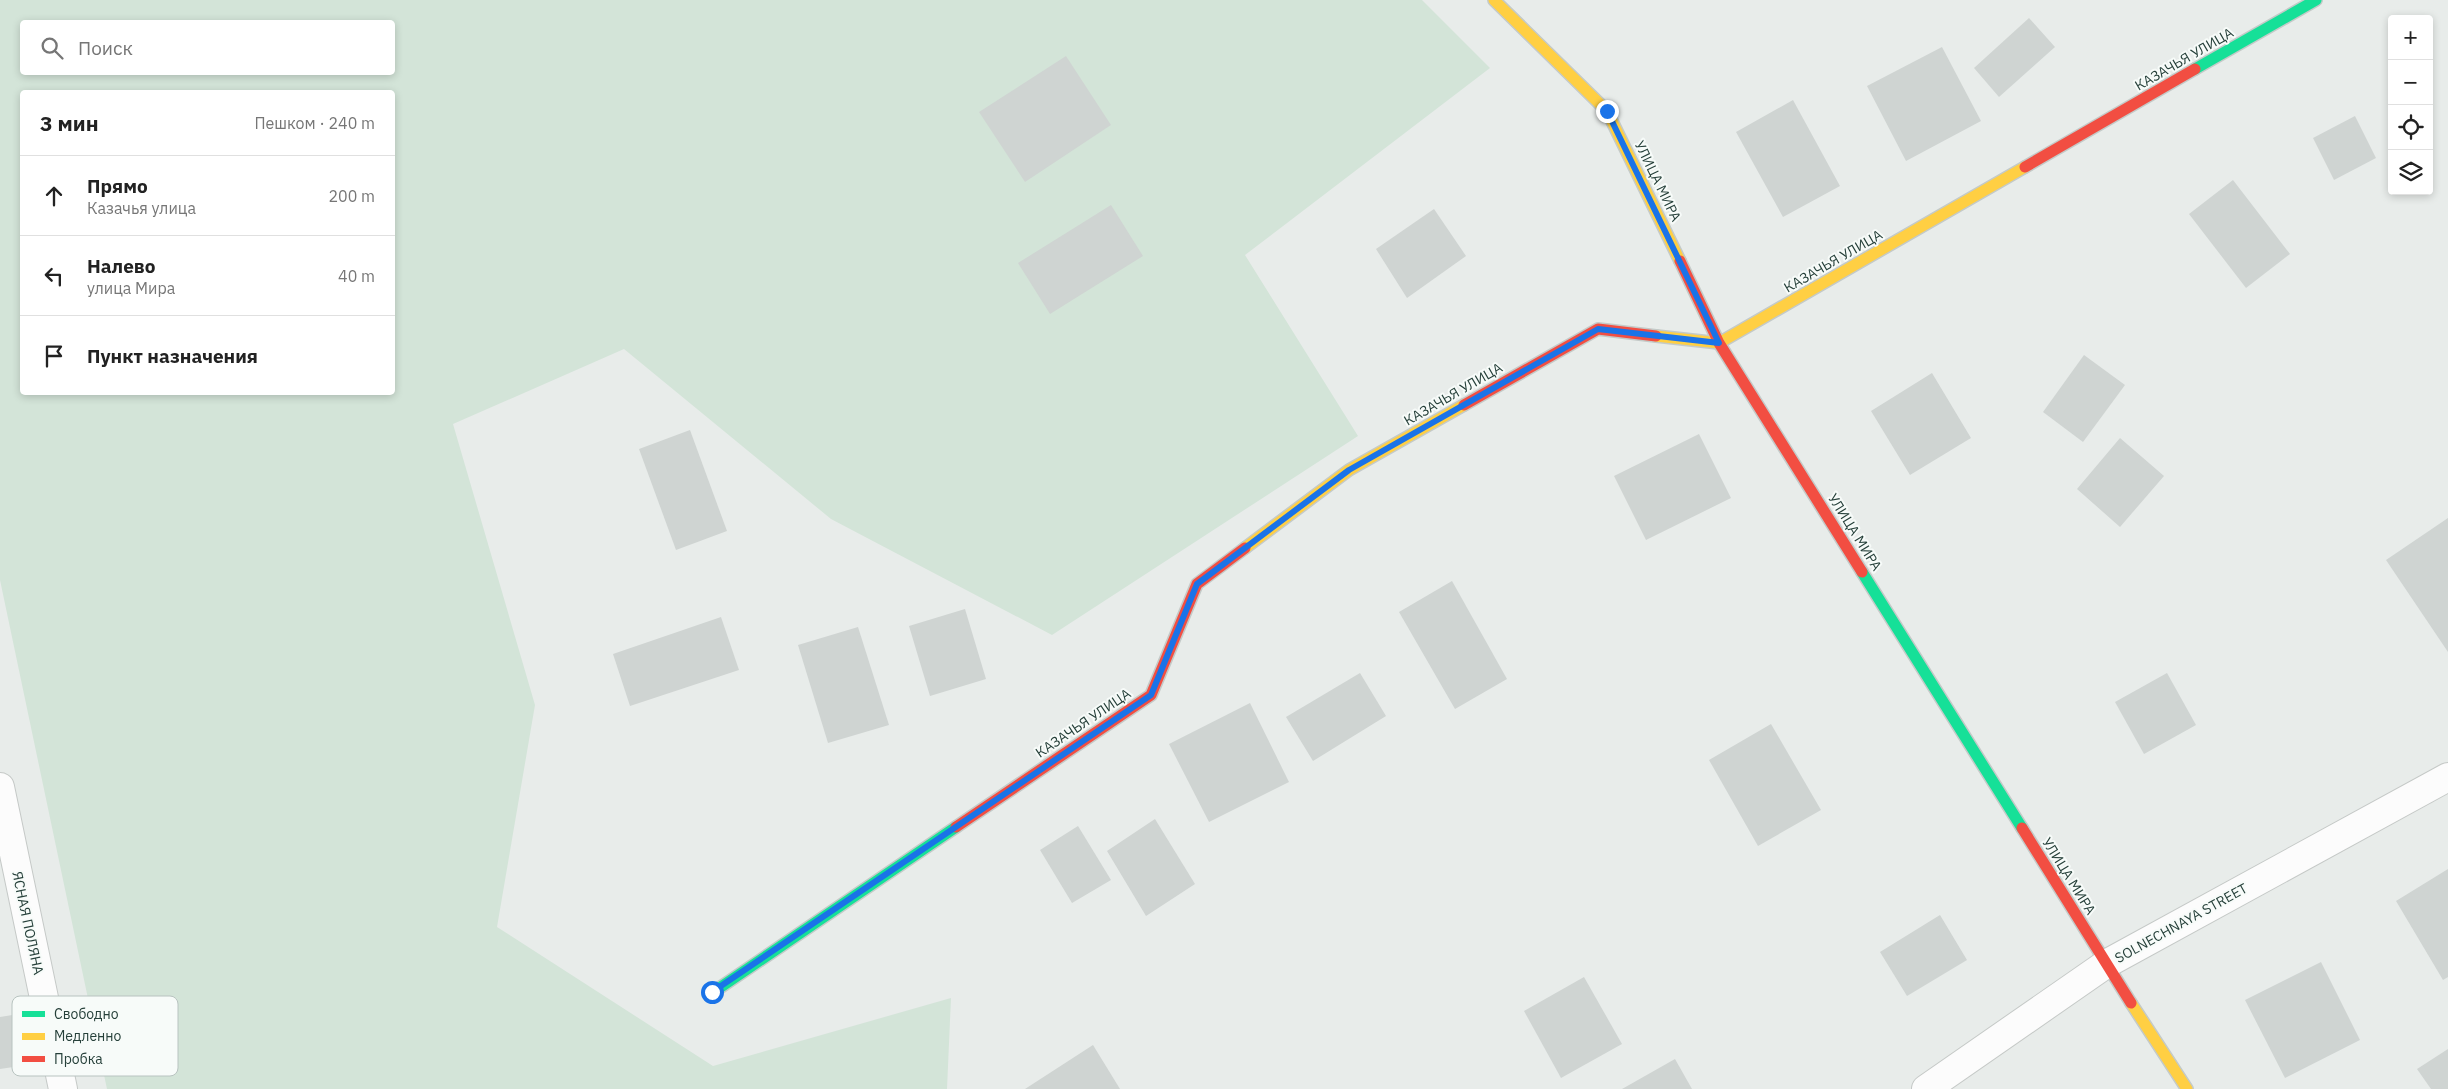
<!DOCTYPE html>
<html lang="ru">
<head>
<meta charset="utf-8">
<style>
	:root { --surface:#fff; --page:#f2f2f2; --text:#222; --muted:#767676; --line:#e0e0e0 }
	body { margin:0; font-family:"IBM Plex Sans",sans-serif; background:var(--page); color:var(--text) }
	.controls { position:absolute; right:15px; top:15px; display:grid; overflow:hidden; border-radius:5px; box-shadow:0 2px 8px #0003 }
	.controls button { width:45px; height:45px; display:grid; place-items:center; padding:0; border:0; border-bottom:1px solid var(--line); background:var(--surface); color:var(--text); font:25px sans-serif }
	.stop { position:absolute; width:15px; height:15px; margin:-11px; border:4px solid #1a73e8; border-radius:50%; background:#fff }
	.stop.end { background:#1a73e8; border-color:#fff; box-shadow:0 1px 5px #0008 }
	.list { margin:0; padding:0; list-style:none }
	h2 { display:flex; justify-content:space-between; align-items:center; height:65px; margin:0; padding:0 20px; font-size:21px }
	h2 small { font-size:16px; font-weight:400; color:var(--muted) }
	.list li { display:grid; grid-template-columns:32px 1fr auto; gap:15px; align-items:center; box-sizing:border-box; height:80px; padding:0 20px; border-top:1px solid var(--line) }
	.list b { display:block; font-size:19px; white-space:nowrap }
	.list p { margin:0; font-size:16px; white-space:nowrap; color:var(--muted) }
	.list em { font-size:16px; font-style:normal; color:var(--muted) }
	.icon { flex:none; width:28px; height:28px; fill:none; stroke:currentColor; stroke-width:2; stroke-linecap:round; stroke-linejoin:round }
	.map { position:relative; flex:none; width:2448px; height:1089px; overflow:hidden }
	.search { position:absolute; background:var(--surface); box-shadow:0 2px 8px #0003; left:20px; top:20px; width:375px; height:55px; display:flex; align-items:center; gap:12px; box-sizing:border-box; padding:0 18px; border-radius:5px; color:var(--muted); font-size:19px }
	.panel { position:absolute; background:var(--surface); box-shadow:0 2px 8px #0003; left:20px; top:90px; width:375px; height:305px; border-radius:5px }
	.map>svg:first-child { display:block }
	.green { fill:#d3e4d8; fill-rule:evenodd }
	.building { fill:#cfd4d2 }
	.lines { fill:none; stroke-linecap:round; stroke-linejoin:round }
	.street-casing { stroke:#c5c9c7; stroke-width:30 }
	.fast-casing { stroke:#c4cac8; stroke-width:14 }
	.slow-casing { stroke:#c4cac8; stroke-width:14 }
	.jam-casing { stroke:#c4cac8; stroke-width:14 }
	.street { stroke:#fcfcfc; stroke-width:28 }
	.fast { stroke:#16e098; stroke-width:11 }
	.slow { stroke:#ffcf43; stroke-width:11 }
	.jam { stroke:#f24e42; stroke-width:11 }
	.route { stroke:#1a73e8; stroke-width:6 }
	.labels { text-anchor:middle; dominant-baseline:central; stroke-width:4; stroke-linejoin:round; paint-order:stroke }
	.street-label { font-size:14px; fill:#26403a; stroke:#f7fbf9 }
	.key { fill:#f7fbf9; stroke:#b8c3c0; stroke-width:1 }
	.key-label { font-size:14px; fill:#26403a }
</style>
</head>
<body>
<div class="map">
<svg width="2448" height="1089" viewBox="0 0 2448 1089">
	<rect width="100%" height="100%" fill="#e8ecea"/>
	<!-- green -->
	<path class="green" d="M0,0H1422L1490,68L1245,255L1358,436L1052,635L831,519L624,349L453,424L535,705L497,927L713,1066L951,998L947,1089H107L0,580ZM22,22H392V72H22ZM22,92H392V392H22Z"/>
	<!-- building -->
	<g class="building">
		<polygon points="2029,18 2055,47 1999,97 1974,68"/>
		<polygon points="1942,47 1981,121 1906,161 1867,86"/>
		<polygon points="1066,56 1111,125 1025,182 979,112"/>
		<polygon points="1793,100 1840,186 1783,217 1736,132"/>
		<polygon points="2355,116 2376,158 2334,180 2313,138"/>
		<polygon points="2233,180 2290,254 2246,288 2189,214"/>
		<polygon points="1111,205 1143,256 1050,314 1018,263"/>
		<polygon points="1434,209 1466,256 1407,298 1376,249"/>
		<polygon points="2084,355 2125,385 2083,442 2043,412"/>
		<polygon points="1932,373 1971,438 1910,475 1871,411"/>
		<polygon points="690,430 727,531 676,550 639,449"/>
		<polygon points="1699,434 1731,498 1646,540 1614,476"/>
		<polygon points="2120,438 2164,476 2120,527 2077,489"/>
		<polygon points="2448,518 2448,652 2386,560"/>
		<polygon points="1452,581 1507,679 1455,709 1399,612"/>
		<polygon points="965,609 986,679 930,696 909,626"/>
		<polygon points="721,617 739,670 630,706 613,654"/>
		<polygon points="858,627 889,725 828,743 798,645"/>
		<polygon points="1360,673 1386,716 1313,761 1286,717"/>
		<polygon points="2167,673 2196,725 2144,754 2115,702"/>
		<polygon points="1250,703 1289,782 1209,822 1169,744"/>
		<polygon points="1771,724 1821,810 1758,846 1709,760"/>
		<polygon points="1155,819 1195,884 1146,916 1107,851"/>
		<polygon points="1078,826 1111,880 1072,903 1040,850"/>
		<polygon points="2448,869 2448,977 2443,980 2396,901"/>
		<polygon points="1940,915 1967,960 1907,996 1880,952"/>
		<polygon points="2321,962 2360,1040 2285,1078 2245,1000"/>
		<polygon points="1584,977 1622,1044 1561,1078 1524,1011"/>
		<polygon points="31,1012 40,1063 0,1069 0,1017"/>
		<polygon points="1093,1045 1120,1089 1025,1089"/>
		<polygon points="2448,1049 2448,1089 2431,1089 2417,1069"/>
		<polygon points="1675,1059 1692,1089 1622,1089"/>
	</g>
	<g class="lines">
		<defs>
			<g id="street">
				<polyline points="0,787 63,1089"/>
				<polyline points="1926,1089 2106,964 2448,777"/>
			</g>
			<g id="fast">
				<polyline points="2195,69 2316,0"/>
				<polyline points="1862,572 2022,828"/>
				<polyline points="712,993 956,827"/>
			</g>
			<g id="slow">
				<polyline points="1494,0 1607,111 1680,261"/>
				<polyline points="1656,336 1719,343 2025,167"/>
				<polyline points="1245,548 1349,470 1464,405"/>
				<polyline points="2131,1003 2187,1089"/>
			</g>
			<g id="jam">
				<polyline points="2025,167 2195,69"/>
				<polyline points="1680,261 1719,343 1862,572"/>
				<polyline points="1464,405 1598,329 1656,336"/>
				<polyline points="956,827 1151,695 1197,584 1245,548"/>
				<polyline points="2022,828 2131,1003"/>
			</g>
		</defs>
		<!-- street casing -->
		<use href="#street" class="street-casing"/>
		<!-- fast casing -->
		<use href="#fast" class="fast-casing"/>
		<!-- slow casing -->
		<use href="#slow" class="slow-casing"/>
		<!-- jam casing -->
		<use href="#jam" class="jam-casing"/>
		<!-- street -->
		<use href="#street" class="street"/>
		<!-- fast -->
		<use href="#fast" class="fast"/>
		<!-- slow -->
		<use href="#slow" class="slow"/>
		<!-- jam -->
		<use href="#jam" class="jam"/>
	</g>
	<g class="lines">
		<!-- route -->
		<polyline class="route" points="712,992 1151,695 1197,584 1349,470 1598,329 1719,343 1607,111"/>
	</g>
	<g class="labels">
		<!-- street labels -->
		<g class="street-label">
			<text transform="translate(2184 59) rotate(-30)">КАЗАЧЬЯ УЛИЦА</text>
			<text transform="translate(1658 181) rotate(64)">УЛИЦА МИРА</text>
			<text transform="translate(1833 261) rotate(-30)">КАЗАЧЬЯ УЛИЦА</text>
			<text transform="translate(1453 394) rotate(-30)">КАЗАЧЬЯ УЛИЦА</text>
			<text transform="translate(1855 532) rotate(58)">УЛИЦА МИРА</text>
			<text transform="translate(1083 723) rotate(-34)">КАЗАЧЬЯ УЛИЦА</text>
			<text transform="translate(2069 876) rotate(58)">УЛИЦА МИРА</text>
			<text transform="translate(28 923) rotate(78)">ЯСНАЯ ПОЛЯНА</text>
			<text transform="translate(2181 923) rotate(-29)">SOLNECHNAYA STREET</text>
		</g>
	</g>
	<!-- legend -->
	<rect x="12" y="996" width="166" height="80" rx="8" class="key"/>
	<rect x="22" y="1011" width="23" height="6" fill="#16e098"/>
	<rect x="22" y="1033" width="23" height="7" fill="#ffcf43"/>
	<rect x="22" y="1056" width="23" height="6" fill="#f24e42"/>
	<g class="key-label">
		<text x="54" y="1019">Свободно</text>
		<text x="54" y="1041">Медленно</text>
		<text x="54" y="1064">Пробка</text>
	</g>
</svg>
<div class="controls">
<button>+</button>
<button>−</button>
<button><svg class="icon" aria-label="locate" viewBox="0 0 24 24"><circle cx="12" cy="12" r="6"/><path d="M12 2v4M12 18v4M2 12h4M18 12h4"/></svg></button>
<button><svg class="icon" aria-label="layers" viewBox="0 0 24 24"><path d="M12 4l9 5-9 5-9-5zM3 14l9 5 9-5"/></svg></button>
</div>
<div class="stop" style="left:712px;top:992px"></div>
<div class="stop end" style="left:1607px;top:111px"></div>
<div class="search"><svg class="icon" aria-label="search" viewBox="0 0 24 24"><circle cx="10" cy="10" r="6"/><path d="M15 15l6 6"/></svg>Поиск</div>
<section class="panel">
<h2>3 мин<small>Пешком · 240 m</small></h2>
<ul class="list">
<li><svg class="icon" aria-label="ahead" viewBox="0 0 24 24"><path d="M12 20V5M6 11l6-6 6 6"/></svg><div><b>Прямо</b><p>Казачья улица</p></div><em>200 m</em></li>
<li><svg class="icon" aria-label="left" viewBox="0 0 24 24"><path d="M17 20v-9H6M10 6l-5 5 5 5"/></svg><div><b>Налево</b><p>улица Мира</p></div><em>40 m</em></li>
<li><svg class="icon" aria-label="arrive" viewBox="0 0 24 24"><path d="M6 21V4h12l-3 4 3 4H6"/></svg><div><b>Пункт назначения</b></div></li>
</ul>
</section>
</div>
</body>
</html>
